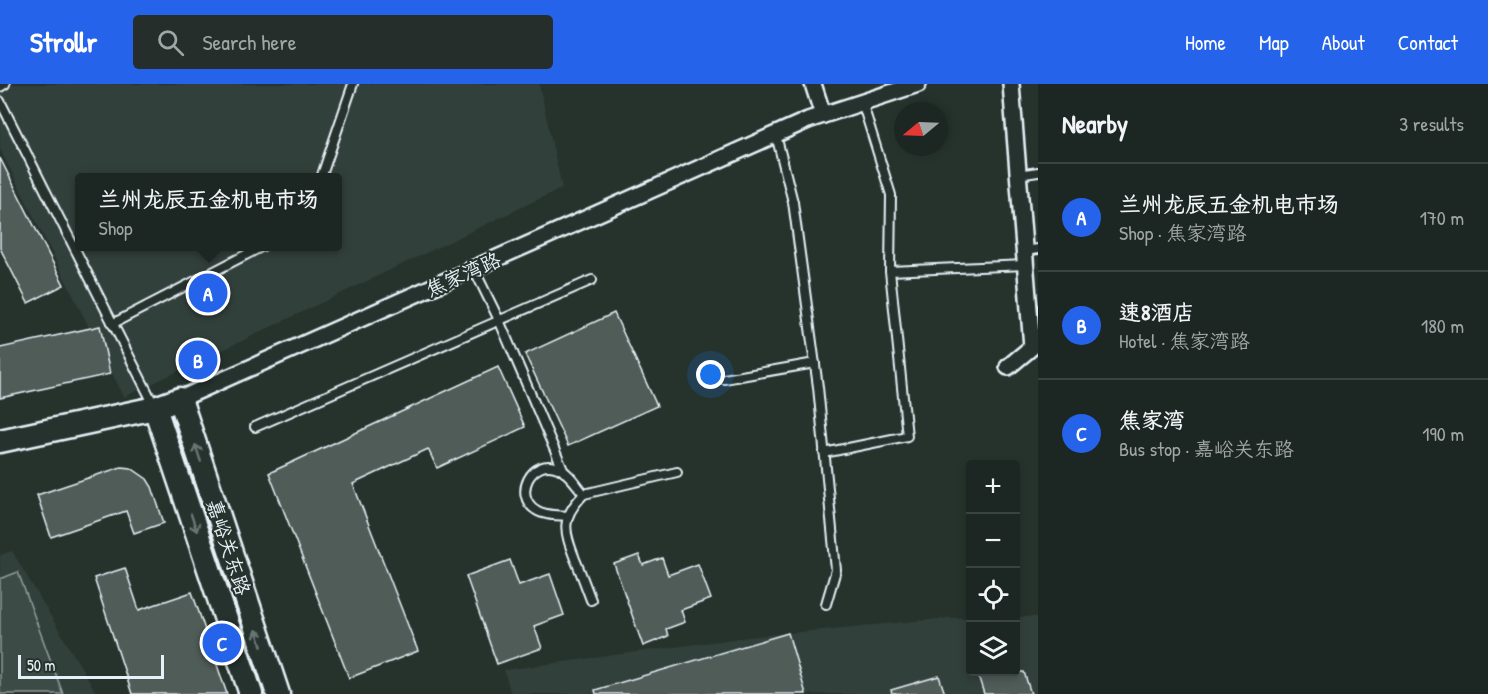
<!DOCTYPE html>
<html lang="en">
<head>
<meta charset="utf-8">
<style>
	:root { --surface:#1c2622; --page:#252e2a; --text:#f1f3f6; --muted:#a0a5a5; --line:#3a4340; --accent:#2563eb }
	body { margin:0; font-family:"Patrick Hand","LXGW WenKai TC",sans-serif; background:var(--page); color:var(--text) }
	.controls { position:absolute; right:18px; bottom:18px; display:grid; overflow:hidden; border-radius:6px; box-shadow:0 3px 9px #0003 }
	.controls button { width:54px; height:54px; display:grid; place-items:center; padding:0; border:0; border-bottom:2px solid var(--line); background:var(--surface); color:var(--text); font:30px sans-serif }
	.compass { position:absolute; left:894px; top:18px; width:54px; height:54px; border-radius:50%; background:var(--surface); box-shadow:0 3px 9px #0003; rotate:251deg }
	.scale { position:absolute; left:18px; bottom:15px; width:146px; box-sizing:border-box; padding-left:6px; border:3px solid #e8f1f8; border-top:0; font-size:16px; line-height:21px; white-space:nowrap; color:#e8f1f8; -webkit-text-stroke:4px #26332d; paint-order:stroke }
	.you { position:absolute; left:711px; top:291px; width:21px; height:21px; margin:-15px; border:4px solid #fff; border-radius:50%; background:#1a73e8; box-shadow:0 0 0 9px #1a73e833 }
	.badge { display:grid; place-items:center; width:39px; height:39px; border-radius:50%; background:var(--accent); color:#fff; font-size:20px; font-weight:700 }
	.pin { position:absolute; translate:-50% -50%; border:3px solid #fff; box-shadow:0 2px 6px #0006 }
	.popup { position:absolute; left:75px; top:89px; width:267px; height:78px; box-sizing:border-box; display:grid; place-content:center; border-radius:6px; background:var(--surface); filter:drop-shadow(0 2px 4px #0005); font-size:20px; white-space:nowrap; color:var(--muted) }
	.popup b { font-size:22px; color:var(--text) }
	.popup::after { content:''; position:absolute; left:50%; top:100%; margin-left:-12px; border:12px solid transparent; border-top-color:var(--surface) }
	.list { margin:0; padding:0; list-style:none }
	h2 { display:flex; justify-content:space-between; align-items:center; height:78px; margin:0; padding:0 24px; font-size:26px }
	h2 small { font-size:20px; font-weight:400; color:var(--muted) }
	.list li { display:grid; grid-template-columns:39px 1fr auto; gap:18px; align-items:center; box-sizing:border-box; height:108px; padding:0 24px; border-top:2px solid var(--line) }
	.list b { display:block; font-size:22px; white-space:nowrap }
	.list p { margin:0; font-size:20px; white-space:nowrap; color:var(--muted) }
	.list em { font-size:20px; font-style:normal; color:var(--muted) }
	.icon { flex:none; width:33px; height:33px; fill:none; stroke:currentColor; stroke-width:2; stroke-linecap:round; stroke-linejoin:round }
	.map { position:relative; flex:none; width:1038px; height:610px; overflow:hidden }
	header { display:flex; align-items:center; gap:36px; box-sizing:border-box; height:84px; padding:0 30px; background:var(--accent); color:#fff }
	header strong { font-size:28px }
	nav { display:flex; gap:33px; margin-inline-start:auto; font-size:21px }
	.search { width:420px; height:54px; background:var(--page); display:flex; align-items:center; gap:15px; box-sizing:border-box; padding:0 21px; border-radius:6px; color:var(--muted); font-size:22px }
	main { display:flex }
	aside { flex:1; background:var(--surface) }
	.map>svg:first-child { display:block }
	.built { fill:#333f3a; fill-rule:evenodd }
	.green { fill:#3e4b47; stroke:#939ea0; stroke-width:1.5 }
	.building { fill:#505c59; stroke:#e8f1f8; stroke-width:1.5 }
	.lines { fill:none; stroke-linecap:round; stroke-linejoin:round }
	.lane-casing { stroke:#e8f1f8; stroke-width:12 }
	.street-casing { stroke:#e8f1f8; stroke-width:20 }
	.secondary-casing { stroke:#e8f1f8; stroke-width:27 }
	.lane { stroke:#26332d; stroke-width:8 }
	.street { stroke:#26332d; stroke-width:15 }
	.secondary { stroke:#26332d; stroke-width:22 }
	.oneway { stroke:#6a7674 }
	.labels { text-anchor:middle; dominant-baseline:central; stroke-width:4.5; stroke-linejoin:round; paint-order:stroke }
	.street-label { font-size:20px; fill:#e8f1f8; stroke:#26332d }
</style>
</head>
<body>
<header>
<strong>Strollr</strong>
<div class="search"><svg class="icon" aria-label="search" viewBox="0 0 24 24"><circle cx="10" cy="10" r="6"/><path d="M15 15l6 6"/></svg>Search here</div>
<nav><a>Home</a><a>Map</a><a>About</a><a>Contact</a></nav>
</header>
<main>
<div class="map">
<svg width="1038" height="610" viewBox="0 0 1038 610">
	<rect width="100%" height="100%" fill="#26332d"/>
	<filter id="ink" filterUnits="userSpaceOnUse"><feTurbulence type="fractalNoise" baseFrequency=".0167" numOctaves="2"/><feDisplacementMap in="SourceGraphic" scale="12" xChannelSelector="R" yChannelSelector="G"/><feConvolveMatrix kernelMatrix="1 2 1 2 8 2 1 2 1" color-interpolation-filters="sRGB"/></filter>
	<g filter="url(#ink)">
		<!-- built -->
		<g class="built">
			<path d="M0,0H539L562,104L124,313L0,65ZM79,94H337V162H79Z"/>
			<polygon points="12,467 97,610 0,610 0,471"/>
			<polygon points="1016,533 1038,533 1038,610 511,610 504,586 748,553 949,534 970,534 970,588 1016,588"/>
		</g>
		<!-- green -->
		<polygon class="green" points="18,488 63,610 0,610 0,495"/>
		<!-- building -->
		<g class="building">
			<polygon points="0,74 64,201 28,219 0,164"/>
			<polygon points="614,229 657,322 568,362 525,270"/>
			<polygon points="100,242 110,290 0,314 0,264"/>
			<polygon points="498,283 525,343 437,384 428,365 353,400 418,567 349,594 269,389"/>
			<polygon points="121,383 131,384 147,395 152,403 164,439 134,449 126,427 51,453 37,411"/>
			<polygon points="639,471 643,481 662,474 668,491 698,480 711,515 681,526 685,538 666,545 668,552 643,562 614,480"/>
			<polygon points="510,476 519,501 550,490 564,531 534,542 542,564 497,580 466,492"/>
			<polygon points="125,484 139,526 192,508 227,610 132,610 94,494"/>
			<polygon points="788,549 806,610 596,610 595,606"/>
			<polygon points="977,588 1024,588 1031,610 984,610"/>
			<polygon points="939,592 945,610 892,610 891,606"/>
		</g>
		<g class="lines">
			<defs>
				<g id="lane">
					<polyline points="0,3 5,0"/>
					<polyline points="0,17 154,321"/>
					<polyline points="776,51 793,118 818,303 836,486 826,520"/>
					<polyline points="1018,91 1038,88"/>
					<polyline points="321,94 353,0"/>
					<polyline points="1025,167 1038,165"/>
					<polyline points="474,185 499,236 564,388"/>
					<polyline points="890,187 1026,181"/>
					<polyline points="112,240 263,162"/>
					<polyline points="724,295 815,279"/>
					<polyline points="255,343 592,196"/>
					<polyline points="824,369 907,352 890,187 891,111 862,18"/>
					<path d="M568,432C558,431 545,432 536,426C512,411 532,373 558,384C569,388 577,402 584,410"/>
					<path d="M591,516C586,503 581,489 575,475C564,447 560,434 584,410L677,388"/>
				</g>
				<g id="street">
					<polyline points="813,0 823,31"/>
					<polyline points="1008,283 1032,263 1011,0"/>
					<polyline points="180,315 808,36 918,0"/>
				</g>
				<g id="secondary">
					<polyline points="155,324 251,610"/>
					<polyline points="0,357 155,324 180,315 278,610"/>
				</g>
			</defs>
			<!-- lane casing -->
			<use href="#lane" class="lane-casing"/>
			<!-- street casing -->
			<use href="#street" class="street-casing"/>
			<!-- secondary casing -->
			<use href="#secondary" class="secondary-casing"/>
			<!-- lane -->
			<use href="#lane" class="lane"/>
			<!-- street -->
			<use href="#street" class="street"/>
			<!-- secondary -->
			<use href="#secondary" class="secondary"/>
		</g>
		<!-- one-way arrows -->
		<defs><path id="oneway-shaft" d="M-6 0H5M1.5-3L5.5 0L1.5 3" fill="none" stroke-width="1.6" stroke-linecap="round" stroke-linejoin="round" transform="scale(1.5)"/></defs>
		<g class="oneway">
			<use href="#oneway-shaft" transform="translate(198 369) rotate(-108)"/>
			<use href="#oneway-shaft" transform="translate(194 439) rotate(71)"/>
			<use href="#oneway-shaft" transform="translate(259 554) rotate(-108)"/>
		</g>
	</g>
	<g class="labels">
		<!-- street labels -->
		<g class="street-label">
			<text transform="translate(463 190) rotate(-24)">焦家湾路</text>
			<text transform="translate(229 463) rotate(72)">嘉峪关东路</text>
		</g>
	</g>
</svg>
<div class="controls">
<button>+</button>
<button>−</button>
<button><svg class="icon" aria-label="locate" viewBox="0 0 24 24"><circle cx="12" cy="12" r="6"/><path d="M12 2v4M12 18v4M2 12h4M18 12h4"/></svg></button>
<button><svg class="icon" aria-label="layers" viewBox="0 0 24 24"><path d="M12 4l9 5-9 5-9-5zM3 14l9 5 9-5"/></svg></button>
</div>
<svg class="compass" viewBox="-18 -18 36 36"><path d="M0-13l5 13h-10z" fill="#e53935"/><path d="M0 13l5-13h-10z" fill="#a0a5a5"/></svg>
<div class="scale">50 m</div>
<div class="you"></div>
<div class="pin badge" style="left:208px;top:209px">A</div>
<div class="popup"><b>兰州龙辰五金机电市场</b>Shop</div>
<div class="pin badge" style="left:198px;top:276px">B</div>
<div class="pin badge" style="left:222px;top:559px">C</div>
</div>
<aside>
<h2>Nearby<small>3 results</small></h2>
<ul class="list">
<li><span class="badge">A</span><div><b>兰州龙辰五金机电市场</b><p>Shop · 焦家湾路</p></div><em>170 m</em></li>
<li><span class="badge">B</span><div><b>速8酒店</b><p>Hotel · 焦家湾路</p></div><em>180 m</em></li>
<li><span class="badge">C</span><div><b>焦家湾</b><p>Bus stop · 嘉峪关东路</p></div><em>190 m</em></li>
</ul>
</aside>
</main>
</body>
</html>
